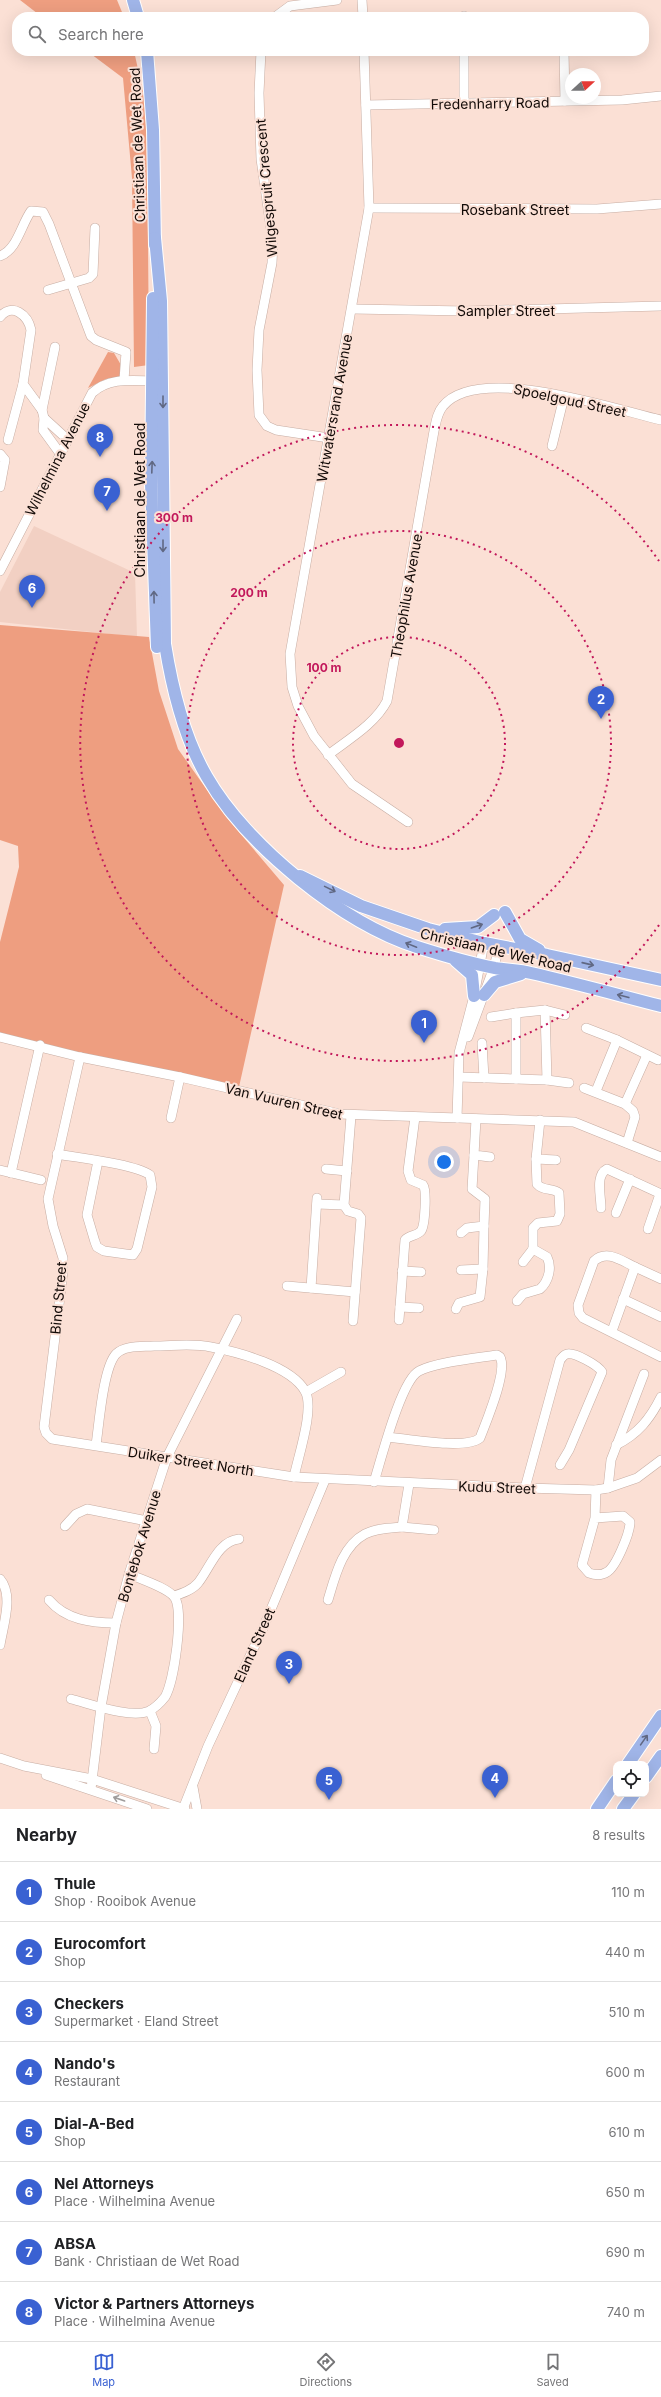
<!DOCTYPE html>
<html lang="en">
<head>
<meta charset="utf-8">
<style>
	:root { --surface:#fff; --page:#f6f6f6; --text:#202124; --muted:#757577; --line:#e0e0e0; --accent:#3a61d2 }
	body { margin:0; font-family:Inter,sans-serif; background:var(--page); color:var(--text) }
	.controls { position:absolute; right:12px; bottom:12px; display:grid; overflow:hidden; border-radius:8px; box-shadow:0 4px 16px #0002 }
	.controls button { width:36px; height:36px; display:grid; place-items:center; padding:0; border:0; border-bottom:1px solid var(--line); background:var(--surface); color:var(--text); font:20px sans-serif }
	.compass { position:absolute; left:565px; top:68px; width:36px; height:36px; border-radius:50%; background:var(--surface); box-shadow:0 4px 16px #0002; rotate:69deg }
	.you { position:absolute; left:444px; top:1162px; width:14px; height:14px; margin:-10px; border:3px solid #fff; border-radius:50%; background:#1a73e8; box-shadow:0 0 0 6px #1a73e833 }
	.badge { display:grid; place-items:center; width:26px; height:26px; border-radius:50%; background:var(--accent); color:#fff; font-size:13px; font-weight:700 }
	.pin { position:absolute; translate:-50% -33px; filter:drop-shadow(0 1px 2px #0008) }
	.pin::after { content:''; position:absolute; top:21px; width:14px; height:12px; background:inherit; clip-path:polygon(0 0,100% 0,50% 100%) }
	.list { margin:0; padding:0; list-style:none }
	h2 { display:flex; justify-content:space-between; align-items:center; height:52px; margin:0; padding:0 16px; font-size:17px }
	h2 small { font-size:13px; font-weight:400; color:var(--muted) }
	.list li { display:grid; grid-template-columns:26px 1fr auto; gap:12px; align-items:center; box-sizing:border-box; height:60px; padding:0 16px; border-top:1px solid var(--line) }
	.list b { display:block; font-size:15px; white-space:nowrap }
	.list p { margin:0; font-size:13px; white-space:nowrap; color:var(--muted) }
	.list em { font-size:13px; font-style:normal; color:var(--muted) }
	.icon { flex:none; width:22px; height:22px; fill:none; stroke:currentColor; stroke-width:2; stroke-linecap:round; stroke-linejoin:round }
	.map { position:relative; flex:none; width:661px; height:1809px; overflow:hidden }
	.search { position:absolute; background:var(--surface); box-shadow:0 4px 16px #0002; left:12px; right:12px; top:12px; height:44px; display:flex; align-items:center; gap:10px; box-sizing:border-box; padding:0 14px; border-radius:16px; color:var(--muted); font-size:15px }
	.sheet { height:532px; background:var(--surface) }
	nav { display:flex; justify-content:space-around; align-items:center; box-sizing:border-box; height:56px; border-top:1px solid var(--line); background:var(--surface); font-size:11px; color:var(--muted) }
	nav a { display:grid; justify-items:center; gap:2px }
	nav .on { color:var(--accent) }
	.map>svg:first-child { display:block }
	.built { fill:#f2d0c3 }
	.grass { fill:#ee9e80 }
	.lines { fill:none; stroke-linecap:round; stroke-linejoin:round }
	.minor-casing { stroke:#c7ada3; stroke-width:10 }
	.major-casing { stroke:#fff; stroke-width:14 }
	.minor { stroke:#fff; stroke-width:9 }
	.major { stroke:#a0b5e8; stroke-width:12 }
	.oneway { stroke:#606883 }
	.oneway2 { stroke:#a09d9c }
	.ring { fill:none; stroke:#c2185b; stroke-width:2; stroke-dasharray:2 4 }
	.labels { text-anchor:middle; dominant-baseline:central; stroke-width:4; stroke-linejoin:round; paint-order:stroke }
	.street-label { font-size:14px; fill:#120a07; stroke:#fbe0d5 }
	.centre { fill:#c2185b; stroke:#fbe0d5; stroke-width:2 }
	.ring-label { font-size:12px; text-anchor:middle; font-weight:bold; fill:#c2185b; stroke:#fbe0d5; stroke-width:4; stroke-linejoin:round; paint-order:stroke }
</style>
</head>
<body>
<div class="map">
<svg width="661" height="1809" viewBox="0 0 661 1809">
	<rect width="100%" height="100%" fill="#fbe0d5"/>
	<!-- built -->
	<polygon class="built" points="34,526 135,573 137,637 0,622 0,592"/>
	<!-- grass -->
	<g class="grass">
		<polygon points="20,0 117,0 124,17 42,17"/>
		<polygon points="87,51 134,51 147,110 149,365 134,367 132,178 123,78"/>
		<polygon points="108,352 114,353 121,365 120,377 106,379 88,388"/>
		<polygon points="0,625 149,637 159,691 178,749 227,818 284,885 239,1087 80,1057 0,1033 0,942 19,867 18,846 0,840"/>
	</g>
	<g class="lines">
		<defs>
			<g id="minor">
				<polyline points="362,0 363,17"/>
				<polyline points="275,17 290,6 337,0"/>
				<polyline points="464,17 464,16"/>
				<polyline points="261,51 259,93 261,159 273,243 272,263 259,330 257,370 259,415 267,426 276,430 329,438"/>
				<polyline points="364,51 369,208 290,654 292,687 298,706 314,736 352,784 408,822"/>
				<polyline points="564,51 565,101"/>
				<polyline points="464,104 464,51"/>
				<polyline points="366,105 622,100 661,96"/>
				<polyline points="369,208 597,209 661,204"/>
				<path d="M0,256C17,250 21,225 31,211L43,212L49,224L91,336L96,340L126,352L124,380"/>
				<polyline points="48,290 89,278 93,274 95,228"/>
				<polyline points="352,309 466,311 661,306"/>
				<path d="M0,317C12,302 28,315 31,330L23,384L42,410"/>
				<polyline points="55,347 42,410 44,418 43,430 59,452"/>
				<polyline points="44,418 67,439"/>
				<polyline points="8,440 23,384"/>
				<polyline points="552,446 564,397"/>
				<polyline points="0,454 5,460 0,487"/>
				<path d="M0,571L92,393C110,376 135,381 157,381"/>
				<path d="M328,755C349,739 375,724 387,701L434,431C436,422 437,413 443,406C478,363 614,409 661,420"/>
				<polyline points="545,1010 547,1080"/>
				<polyline points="516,1013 545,1010 565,1015"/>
				<polyline points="491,1017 516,1013 516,1079"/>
				<polyline points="586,1028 617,1040 596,1091"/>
				<polyline points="0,1037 80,1057 180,1077 340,1114 574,1122 661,1157"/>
				<polyline points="468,1037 494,967 499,947"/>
				<polyline points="617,1040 658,1060"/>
				<polyline points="482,1043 484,1078"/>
				<polyline points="80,1057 48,1199 53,1226 63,1258 63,1272 44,1427 46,1433 52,1439 294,1477 525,1488 596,1490 608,1488 637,1478 661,1460"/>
				<polyline points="459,1077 547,1080 569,1083"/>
				<polyline points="584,1088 625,1104 633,1111 635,1117 627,1143"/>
				<polyline points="625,1104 647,1055"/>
				<polyline points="351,1116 344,1205 348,1211 358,1214 361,1218 353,1321"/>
				<polyline points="171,1118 180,1077"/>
				<polyline points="457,1118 459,1053 474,996 484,943"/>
				<polyline points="476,1119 474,1155 490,1157"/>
				<polyline points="540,1120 536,1159 556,1160"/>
				<path d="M57,1154C79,1158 134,1164 150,1175L152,1187L137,1249L133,1255L104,1251L97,1247L95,1242L87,1215L98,1161"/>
				<polyline points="326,1169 347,1171"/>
				<polyline points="0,1170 41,1180"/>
				<polyline points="11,1173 40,1045"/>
				<polyline points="317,1204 344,1205"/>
				<path d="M601,1208C601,1196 595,1175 607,1169L661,1194"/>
				<polyline points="616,1213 630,1179"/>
				<polyline points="648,1229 660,1194"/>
				<polyline points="461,1233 467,1228 484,1226 485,1199 472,1189 474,1155"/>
				<polyline points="523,1262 533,1249"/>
				<path d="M635,1267C622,1261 607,1249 594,1261L578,1305L579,1313L583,1318L661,1357"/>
				<polyline points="461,1270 483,1269 484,1226"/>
				<polyline points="402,1271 421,1272"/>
				<polyline points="287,1286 355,1292"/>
				<polyline points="311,1288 317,1198"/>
				<polyline points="623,1299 661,1317"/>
				<path d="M517,1301L523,1294L540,1289C549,1281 552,1267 547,1257L533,1249V1228L538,1223L557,1221L560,1214L559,1193C552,1187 544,1192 537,1184L536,1159"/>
				<polyline points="400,1307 419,1308"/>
				<polyline points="456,1309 459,1303 480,1297 483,1269"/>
				<path d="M399,1320L405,1240C409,1235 417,1236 421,1231C425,1226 427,1190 423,1185L411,1180L408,1171L415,1117"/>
				<polyline points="612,1331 635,1267 661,1279"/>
				<polyline points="306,1392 341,1372"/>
				<path d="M96,1445C99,1425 103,1368 116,1354C125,1345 142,1347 154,1346C172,1346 193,1343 211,1347C238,1352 291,1366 305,1391C315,1408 298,1457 294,1477"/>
				<path d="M616,1445C638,1434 650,1419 661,1397"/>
				<path d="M374,1482C381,1460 401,1380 419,1371C436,1362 477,1358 497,1355L500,1357C508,1371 486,1422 480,1438C466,1450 408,1439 388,1437"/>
				<polyline points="409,1484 402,1527 434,1530"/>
				<path d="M525,1488L560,1360C562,1358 563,1355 567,1354C574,1352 598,1365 602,1372L569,1450L560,1465"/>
				<polyline points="608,1488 611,1460 644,1374"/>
				<path d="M595,1518L582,1565L589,1573C595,1575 601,1576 607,1572C616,1567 630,1533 630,1522L623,1516L595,1518L596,1490"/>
				<polyline points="65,1526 76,1514 87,1509 147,1521"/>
				<path d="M0,1579C14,1595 3,1626 0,1645"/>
				<path d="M174,1596C183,1593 192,1590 198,1583C210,1568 218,1541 239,1539"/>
				<path d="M49,1600C66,1620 91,1623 116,1623"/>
				<path d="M328,1600C335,1577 342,1546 365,1534C376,1528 390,1528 402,1527"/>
				<path d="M71,1699C91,1704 131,1719 149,1711C155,1708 161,1702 165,1697C174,1682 184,1613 175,1598C169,1588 140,1579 129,1574"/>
				<polyline points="150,1711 156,1726 154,1749"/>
				<polyline points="0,1758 24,1766 92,1779 185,1809"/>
				<polyline points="46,1775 147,1809"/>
				<polyline points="193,1787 197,1809"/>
				<polyline points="91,1789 101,1707 116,1623 129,1574 167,1457 237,1319"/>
				<polyline points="183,1809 208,1746 264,1626 325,1480"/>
			</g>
			<g id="major">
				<polyline points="133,0 138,17"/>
				<polyline points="147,51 153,130 155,245"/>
				<path d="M155,238L161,301L165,644C172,688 184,738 207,777C246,845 342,923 417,947C442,955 469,963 495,968C507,970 519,970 531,973C575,983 618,995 661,1006"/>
				<polyline points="153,298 151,484 157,647"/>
				<polyline points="300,876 361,906 428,929 484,943 547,955 661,980"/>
				<polyline points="505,912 520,939 539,950"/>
				<polyline points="445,929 478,927 494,915"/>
				<polyline points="456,961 472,975 474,996"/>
				<polyline points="484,995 495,982 521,974"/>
				<polyline points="628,1764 661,1716"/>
				<polyline points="646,1777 661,1756"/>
				<polyline points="597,1809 616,1781"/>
				<polyline points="623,1809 634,1794"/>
			</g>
		</defs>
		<!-- minor casing -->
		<use href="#minor" class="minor-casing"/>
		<!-- major casing -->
		<use href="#major" class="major-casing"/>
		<!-- minor -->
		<use href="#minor" class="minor"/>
		<!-- major -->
		<use href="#major" class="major"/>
	</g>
	<!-- one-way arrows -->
	<defs><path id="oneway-shaft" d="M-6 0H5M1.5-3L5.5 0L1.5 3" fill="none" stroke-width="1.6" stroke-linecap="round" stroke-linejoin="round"/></defs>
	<g class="oneway">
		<use href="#oneway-shaft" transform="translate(163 402) rotate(90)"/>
		<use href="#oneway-shaft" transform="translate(152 467) rotate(-88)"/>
		<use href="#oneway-shaft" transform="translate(163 546) rotate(90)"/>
		<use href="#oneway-shaft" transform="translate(154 597) rotate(-91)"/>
		<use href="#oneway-shaft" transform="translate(330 889) rotate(26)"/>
		<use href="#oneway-shaft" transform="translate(477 926) rotate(-19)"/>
		<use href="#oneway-shaft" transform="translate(411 945) rotate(-158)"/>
		<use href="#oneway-shaft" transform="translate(588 964) rotate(13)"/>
		<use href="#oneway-shaft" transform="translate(623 996) rotate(-166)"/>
		<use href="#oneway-shaft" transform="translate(644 1740) rotate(-55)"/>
	</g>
	<use class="oneway2" href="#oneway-shaft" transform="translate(119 1799) rotate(-161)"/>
	<!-- distance rings -->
	<g class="ring">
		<circle cx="399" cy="743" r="106"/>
		<circle cx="399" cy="743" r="212"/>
		<path d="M659 925A318 318 0 1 1 659 561"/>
	</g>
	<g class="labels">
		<!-- street labels -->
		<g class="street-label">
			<text transform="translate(490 103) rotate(-1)">Fredenharry Road</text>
			<text transform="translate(137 145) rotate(-92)">Christiaan de Wet Road</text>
			<text transform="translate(266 188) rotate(-95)">Wilgespruit Crescent</text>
			<text x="515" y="209">Rosebank Street</text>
			<text x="506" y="310">Sampler Street</text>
			<text transform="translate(570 400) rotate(12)">Spoelgoud Street</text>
			<text transform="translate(334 408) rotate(-80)">Witwatersrand Avenue</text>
			<text transform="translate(57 459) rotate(-63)">Wilhelmina Avenue</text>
			<text transform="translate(139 500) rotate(-90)">Christiaan de Wet Road</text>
			<text transform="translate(406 596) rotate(-80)">Theophilus Avenue</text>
			<text transform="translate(496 950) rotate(13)">Christiaan de Wet Road</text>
			<text transform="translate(284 1101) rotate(13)">Van Vuuren Street</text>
			<text transform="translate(58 1298) rotate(-85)">Bind Street</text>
			<text transform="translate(191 1461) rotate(9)">Duiker Street North</text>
			<text transform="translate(497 1487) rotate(2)">Kudu Street</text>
			<text transform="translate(139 1546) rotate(-73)">Bontebok Avenue</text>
			<text transform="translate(254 1645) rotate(-66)">Eland Street</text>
		</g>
	</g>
	<circle cx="399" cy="743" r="6" class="centre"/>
	<g class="ring-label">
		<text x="174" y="522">300 m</text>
		<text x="249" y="597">200 m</text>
		<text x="324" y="672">100 m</text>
	</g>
</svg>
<div class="controls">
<button><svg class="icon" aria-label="locate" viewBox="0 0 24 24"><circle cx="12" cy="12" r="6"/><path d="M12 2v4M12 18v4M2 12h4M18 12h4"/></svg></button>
</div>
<svg class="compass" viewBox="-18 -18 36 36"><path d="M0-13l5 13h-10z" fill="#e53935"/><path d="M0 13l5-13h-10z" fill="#757577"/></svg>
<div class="you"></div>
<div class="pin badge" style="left:424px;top:1043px">1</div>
<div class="pin badge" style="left:601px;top:719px">2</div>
<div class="pin badge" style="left:289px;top:1684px">3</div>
<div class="pin badge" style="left:495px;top:1798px">4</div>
<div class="pin badge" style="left:329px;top:1800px">5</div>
<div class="pin badge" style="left:32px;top:608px">6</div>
<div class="pin badge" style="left:107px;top:511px">7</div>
<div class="pin badge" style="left:100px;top:457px">8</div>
<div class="search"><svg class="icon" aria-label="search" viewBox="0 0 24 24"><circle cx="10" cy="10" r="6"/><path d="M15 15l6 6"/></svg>Search here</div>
</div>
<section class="sheet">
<h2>Nearby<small>8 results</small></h2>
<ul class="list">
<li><span class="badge">1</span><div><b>Thule</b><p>Shop · Rooibok Avenue</p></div><em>110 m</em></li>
<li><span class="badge">2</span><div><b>Eurocomfort</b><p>Shop</p></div><em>440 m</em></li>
<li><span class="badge">3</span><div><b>Checkers</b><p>Supermarket · Eland Street</p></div><em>510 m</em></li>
<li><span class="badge">4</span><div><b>Nando's</b><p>Restaurant</p></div><em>600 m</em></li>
<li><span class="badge">5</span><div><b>Dial-A-Bed</b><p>Shop</p></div><em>610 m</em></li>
<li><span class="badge">6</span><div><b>Nel Attorneys</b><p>Place · Wilhelmina Avenue</p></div><em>650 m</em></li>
<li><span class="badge">7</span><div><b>ABSA</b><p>Bank · Christiaan de Wet Road</p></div><em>690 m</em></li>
<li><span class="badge">8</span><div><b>Victor &amp; Partners Attorneys</b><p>Place · Wilhelmina Avenue</p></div><em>740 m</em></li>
</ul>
</section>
<nav>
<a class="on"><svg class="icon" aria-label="map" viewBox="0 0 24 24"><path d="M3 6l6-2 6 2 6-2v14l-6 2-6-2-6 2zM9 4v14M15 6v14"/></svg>Map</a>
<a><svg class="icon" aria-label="directions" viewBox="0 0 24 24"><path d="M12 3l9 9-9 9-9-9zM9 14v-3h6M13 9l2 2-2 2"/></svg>Directions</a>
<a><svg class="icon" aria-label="saved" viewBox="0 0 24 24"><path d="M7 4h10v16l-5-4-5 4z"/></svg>Saved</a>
</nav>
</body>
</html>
